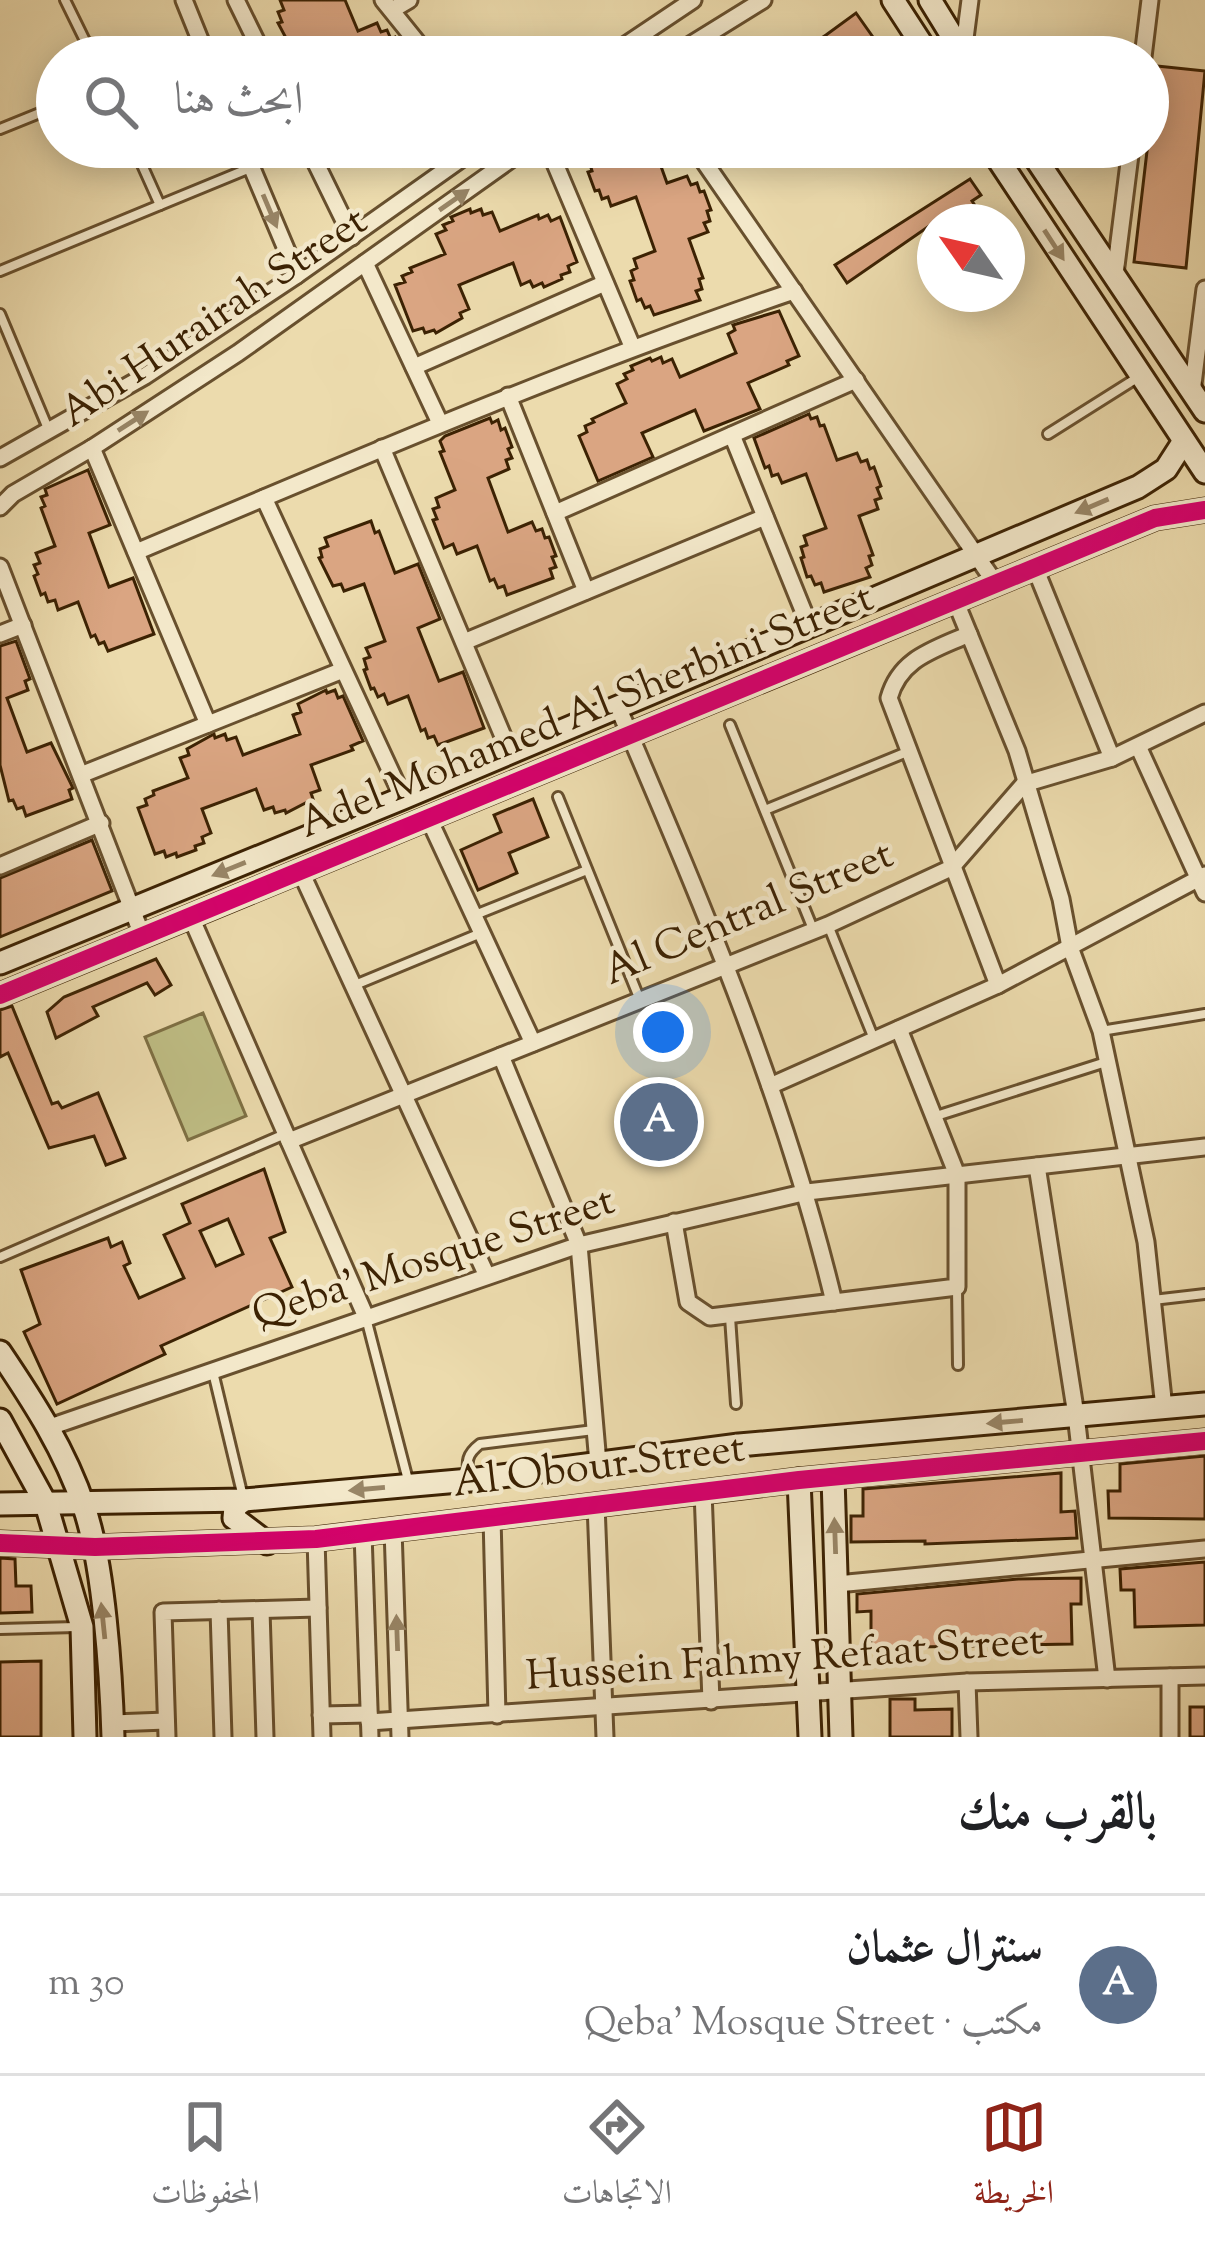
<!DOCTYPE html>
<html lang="ar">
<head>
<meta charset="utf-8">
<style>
	:root { --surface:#fff; --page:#f2f2f2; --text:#202124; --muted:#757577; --line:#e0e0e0; --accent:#8f2418 }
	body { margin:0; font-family:"Sorts Mill Goudy",Amiri,serif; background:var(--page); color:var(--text); direction:rtl }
	.compass { position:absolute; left:917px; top:204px; width:108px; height:108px; border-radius:50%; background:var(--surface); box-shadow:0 6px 30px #0003; rotate:304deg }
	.you { position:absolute; left:663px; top:1032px; width:42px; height:42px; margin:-30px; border:9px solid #fff; border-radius:50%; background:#1a73e8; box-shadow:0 0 0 18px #1a73e833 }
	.badge { display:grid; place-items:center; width:78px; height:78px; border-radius:50%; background:var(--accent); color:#fff; font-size:39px; font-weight:700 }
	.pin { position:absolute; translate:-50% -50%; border:6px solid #fff; box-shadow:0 3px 12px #0006 }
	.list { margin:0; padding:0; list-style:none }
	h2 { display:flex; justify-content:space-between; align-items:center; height:156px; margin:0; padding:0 48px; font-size:51px }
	h2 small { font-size:39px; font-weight:400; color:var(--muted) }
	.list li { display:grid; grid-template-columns:78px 1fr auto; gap:36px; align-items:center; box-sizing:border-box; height:180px; padding:0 48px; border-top:3px solid var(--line) }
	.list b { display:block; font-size:45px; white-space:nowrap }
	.list p { margin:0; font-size:39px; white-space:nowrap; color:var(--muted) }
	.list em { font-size:39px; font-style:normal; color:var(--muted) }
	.icon { flex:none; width:66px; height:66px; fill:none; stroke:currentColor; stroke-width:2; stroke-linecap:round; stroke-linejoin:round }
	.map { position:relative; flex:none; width:1205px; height:1737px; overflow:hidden; direction:ltr }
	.search { position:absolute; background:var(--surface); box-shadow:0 6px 30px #0003; left:36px; right:36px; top:36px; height:132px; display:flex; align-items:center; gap:30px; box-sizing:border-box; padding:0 42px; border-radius:66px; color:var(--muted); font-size:45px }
	.sheet { height:336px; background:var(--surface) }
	nav { display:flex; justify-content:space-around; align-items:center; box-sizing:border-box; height:168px; border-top:3px solid var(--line); background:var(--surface); font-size:33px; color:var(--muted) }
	nav a { display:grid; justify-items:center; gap:6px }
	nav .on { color:var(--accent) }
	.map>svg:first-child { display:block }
	.green { fill:#bfbe85; stroke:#7e7044; stroke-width:3 }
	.building { fill:#daa582; stroke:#3c2203; stroke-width:3; fill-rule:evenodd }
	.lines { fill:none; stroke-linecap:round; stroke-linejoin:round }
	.lane-casing { stroke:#68502e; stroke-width:14 }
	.street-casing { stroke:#68502e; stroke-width:21 }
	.secondary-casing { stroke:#3c2203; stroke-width:27 }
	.lane { stroke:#f3e8ca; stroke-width:8 }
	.street { stroke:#f3e8ca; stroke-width:15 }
	.secondary { stroke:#f3e8ca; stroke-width:21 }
	.cycleway-casing { stroke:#f3e8ca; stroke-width:26 }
	.cycleway { stroke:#d6006c; stroke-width:18 }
	.oneway { fill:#988566 }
	.labels { text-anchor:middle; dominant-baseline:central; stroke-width:9; stroke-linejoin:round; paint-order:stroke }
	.street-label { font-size:42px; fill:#3c2203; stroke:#f3e8ca }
</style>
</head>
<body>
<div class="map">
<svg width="1205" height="1737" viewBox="0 0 1205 1737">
	<rect width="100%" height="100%" fill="#ecdbad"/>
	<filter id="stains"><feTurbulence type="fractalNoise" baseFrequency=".00167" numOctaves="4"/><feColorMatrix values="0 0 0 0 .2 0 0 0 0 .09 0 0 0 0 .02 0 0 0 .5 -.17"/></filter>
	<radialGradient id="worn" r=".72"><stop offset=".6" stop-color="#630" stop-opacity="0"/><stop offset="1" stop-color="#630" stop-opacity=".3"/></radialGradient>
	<!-- green -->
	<polygon class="green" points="203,1013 246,1116 188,1140 145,1037"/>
	<!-- building -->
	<g class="building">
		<polygon points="280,0 345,0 358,31 377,23 381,32 387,30 391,39 395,37 403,57 296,57 278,23 282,22 278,12 284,10"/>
		<polygon points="856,13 887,57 793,57 826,35"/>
		<polygon points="1056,42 1101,47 1101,57 1054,57"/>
		<polygon points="1157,66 1205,71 1186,268 1134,262"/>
		<polygon points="343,147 390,147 350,164"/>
		<polygon points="590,147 654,147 667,183 687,176 691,185 697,183 700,192 704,191 711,210 707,211 710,221 704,223 708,232 689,239 703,278 699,279 702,289 696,291 700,300 654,315 650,306 645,308 641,299 637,301 630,281 634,280 631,271 637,268 634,259 655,251 636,197 611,206 608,197 602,199 599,190 595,191 588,172 592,171 589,161 595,159"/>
		<polygon points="970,179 981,195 972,201 986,222 935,222 847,283 835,265"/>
		<polygon points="470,209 471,213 481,209 483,215 492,212 500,231 538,215 539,219 548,215 551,221 560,217 577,262 568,266 570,272 561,275 562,279 544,287 542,283 533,287 530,281 521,285 513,263 459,285 469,309 460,313 462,318 436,333 434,330 425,333 423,328 413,331 395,285 405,282 402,276 412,272 410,268 445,254 436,234 446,230 443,225 453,221 451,217"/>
		<polygon points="779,311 799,356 787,361 789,365 748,383 760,409 704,431 695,410 642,433 653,457 598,481 579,436 587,432 585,426 594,422 592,419 626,403 617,384 627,379 624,374 633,370 631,366 650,358 652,361 661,357 663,363 672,359 680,377 736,353 728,334 735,330 733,325"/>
		<polygon points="809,414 811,419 817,417 820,426 824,425 837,460 857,453 861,462 867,460 870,469 874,467 881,486 877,488 881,498 875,500 878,509 859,516 873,555 869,556 872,565 866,568 870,577 824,592 821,583 815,585 811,576 807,577 801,558 804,557 801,547 807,545 804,536 826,528 806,474 782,483 778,474 772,476 769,466 765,468 754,438"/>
		<polygon points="490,418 492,423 498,420 501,430 505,428 512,447 508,449 512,458 506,460 509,469 488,478 508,532 532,522 536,531 542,529 545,538 549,537 556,556 552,557 556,567 550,569 553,578 507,595 504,586 498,588 494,579 490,581 477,546 457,554 453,544 444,548 433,520 437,519 433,509 439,507 436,498 455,490 440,452 444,451 440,441 445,436"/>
		<polygon points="88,470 110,525 89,533 109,587 133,578 154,634 108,651 104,642 99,644 95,635 91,637 78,602 58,610 55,600 48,602 45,593 41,595 34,576 38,574 34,565 40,563 36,553 55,546 41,508 45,506 41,497 47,495 45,489"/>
		<polygon points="371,521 375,533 379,531 395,573 418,564 440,619 418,628 439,681 463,672 484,728 438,745 434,736 428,738 425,729 421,731 408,696 388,704 384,694 378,697 374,688 371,689 364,670 367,669 364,659 370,657 366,648 385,641 364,584 344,591 341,584 333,586 319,558 322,557 320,549 328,546 325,538"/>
		<polygon points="16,641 30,679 25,681 28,690 7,698 27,752 51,743 73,788 69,790 72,799 26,816 23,807 17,809 13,800 9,801 0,765 0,646"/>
		<polygon points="326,690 327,693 335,690 338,698 343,696 363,741 351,746 353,750 311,765 320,790 311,793 313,799 286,813 285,810 275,813 273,807 264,810 256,789 202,809 211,833 202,837 204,843 195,846 196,850 177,857 176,853 166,857 164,851 155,854 138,808 147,805 145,799 154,795 153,791 188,778 180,758 189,755 187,749 214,734 215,738 225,734 227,740 236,737 243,755 300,734 293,715 301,712 298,704"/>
		<polygon points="533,799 548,837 509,853 517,873 478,890 461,850 501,832 494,815"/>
		<polygon points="92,840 112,891 0,937 0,878"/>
		<polygon points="156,959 171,985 155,995 147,983 93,1007 98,1016 56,1038 47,1012 64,997"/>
		<polygon points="12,1006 52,1104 58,1102 62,1108 98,1093 125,1158 106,1165 94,1136 49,1148 8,1053 0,1057 0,1010"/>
		<path d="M264,1169L285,1232L270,1238L292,1287L161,1346L165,1354L57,1404L24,1332L40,1324L21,1270L108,1238L111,1247L122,1242L130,1263L124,1266L139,1298L184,1278L164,1235L190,1223L182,1204ZM228,1219L243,1254L216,1266L200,1231Z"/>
		<polygon points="1205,1456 1205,1519 1109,1518 1108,1491 1120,1491 1120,1464"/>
		<polygon points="1061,1473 1061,1512 1075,1511 1077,1538 925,1544 925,1541 851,1542 851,1516 863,1516 863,1489"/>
		<polygon points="0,1558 15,1559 16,1586 31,1586 32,1612 0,1613"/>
		<polygon points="1205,1562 1205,1625 1135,1627 1134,1590 1121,1590 1120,1569"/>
		<polygon points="1081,1578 1081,1604 1071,1604 1072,1644 871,1648 871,1611 857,1612 857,1594 1018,1579"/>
		<polygon points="41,1661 41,1737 0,1737 0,1662"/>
		<polygon points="890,1699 915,1699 915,1710 952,1709 952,1737 890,1737"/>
		<rect x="1190" y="1707" width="15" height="30"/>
	</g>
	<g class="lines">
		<defs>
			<g id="lane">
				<polyline points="65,0 93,57"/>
				<polyline points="0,129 57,106"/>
				<polyline points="134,147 160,205 250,168"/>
				<polyline points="0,271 160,205"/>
				<polyline points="0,314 49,431"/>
				<polyline points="1048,434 1140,376"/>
				<polyline points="730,725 813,929"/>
				<polyline points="558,797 640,1000"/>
				<polyline points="765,810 907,752"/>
				<polyline points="475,915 587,870"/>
				<polyline points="828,925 874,1039"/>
				<polyline points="355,985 481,933"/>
				<polyline points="1101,1031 1205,1014"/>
				<polyline points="933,1117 1106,1062"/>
				<polyline points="0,1257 285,1134"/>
				<polyline points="957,1289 958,1365"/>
				<polyline points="1153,1300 1205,1294"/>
				<polyline points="730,1317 736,1404"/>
				<polyline points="366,1318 409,1484"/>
				<polyline points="213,1372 243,1497"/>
				<path d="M469,1477C466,1461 467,1454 480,1444L594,1430"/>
				<polyline points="0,1629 76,1627"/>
			</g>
			<g id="street">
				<polyline points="184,0 207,57"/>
				<polyline points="236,0 264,57"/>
				<polyline points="383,0 429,57"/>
				<polyline points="392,10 409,0"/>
				<polyline points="963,54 970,0"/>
				<polyline points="608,57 693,0"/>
				<polyline points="671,57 763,0"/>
				<polyline points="1143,57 1150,0"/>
				<polyline points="243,147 297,275"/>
				<polyline points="308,147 352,237"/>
				<polyline points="548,147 632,346"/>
				<polyline points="694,147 996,584"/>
				<polyline points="365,263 440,423"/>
				<polyline points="1115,274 1131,147"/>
				<polyline points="414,367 605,283"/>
				<polyline points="1192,392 1205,289"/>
				<polyline points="508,396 586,591"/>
				<polyline points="732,435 809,625"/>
				<polyline points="92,448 208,724"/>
				<polyline points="382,448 510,753"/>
				<polyline points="0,458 145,376 297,275 478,147"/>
				<polyline points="264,498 403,798"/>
				<polyline points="0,507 13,494 92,448 238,353 528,147"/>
				<polyline points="555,513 856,380"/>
				<path d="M136,552C354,460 570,367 794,291"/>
				<polyline points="0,567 142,935"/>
				<polyline points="1035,568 1112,758"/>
				<polyline points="955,600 1017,751 1061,899 1070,947 1101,1031 1146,1242 1164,1408"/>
				<polyline points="0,634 23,625"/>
				<path d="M969,634C934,650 900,658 889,698L998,985"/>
				<polyline points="464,642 765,517"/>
				<path d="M618,707C702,904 784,1094 834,1302"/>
				<polyline points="1138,746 1205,893"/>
				<polyline points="83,774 343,670"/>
				<polyline points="428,817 533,1043"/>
				<polyline points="0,866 101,823"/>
				<polyline points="300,870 487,1276"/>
				<polyline points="190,915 366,1317"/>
				<polyline points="501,1056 579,1245 598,1463"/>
				<polyline points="770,1086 998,985 1205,875"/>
				<polyline points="289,1141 828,925 951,868 1024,784 1112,758 1205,713"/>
				<polyline points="1037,1166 1076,1415 1107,1679"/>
				<polyline points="674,1222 688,1302 710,1317 957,1287 957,1175 899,1029"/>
				<polyline points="50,1427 579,1245 807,1192 1205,1147"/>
				<polyline points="703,1491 711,1701"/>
				<polyline points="596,1504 605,1737"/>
				<polyline points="492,1517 497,1715"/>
				<polyline points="393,1529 400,1737"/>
				<polyline points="363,1533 370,1737"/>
				<polyline points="316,1539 322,1737"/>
				<polyline points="837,1584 1205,1549"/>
				<polyline points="219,1610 223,1737"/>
				<polyline points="261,1610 265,1737"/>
				<polyline points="1170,1677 1170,1737"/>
				<polyline points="967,1682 969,1737"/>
				<polyline points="321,1715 369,1714"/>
				<polyline points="369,1722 967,1682 1205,1676"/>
				<polyline points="113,1723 166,1721"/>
				<polyline points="167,1737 163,1612 318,1608"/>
			</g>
			<g id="secondary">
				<polyline points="893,0 930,57"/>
				<polyline points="930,0 965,57"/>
				<polyline points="990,147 1205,472"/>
				<polyline points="1028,147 1205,411"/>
				<polyline points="0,963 403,798 1138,487 1166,469 1184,441"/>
				<polyline points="0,995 1155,518 1205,510"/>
				<path d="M0,1352C33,1401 65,1450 84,1507C104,1565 111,1674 113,1737"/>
				<polyline points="0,1420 46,1504 82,1627 85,1737"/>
				<polyline points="833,1477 841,1737"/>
				<polyline points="799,1480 810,1737"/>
				<polyline points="244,1500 235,1507 234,1518 267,1543"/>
				<polyline points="0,1504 244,1500 470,1480 739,1445 1205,1404"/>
				<polyline points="0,1543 95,1547 316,1539 799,1480 1205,1441"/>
			</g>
		</defs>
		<!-- lane casing -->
		<use href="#lane" class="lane-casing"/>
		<!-- street casing -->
		<use href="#street" class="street-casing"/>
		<!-- secondary casing -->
		<use href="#secondary" class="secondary-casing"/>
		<!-- lane -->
		<use href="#lane" class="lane"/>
		<!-- street -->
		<use href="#street" class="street"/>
		<!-- secondary -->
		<use href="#secondary" class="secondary"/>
		<defs>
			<g id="cycleway">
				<polyline points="0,995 1155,518 1205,510"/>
				<polyline points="0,1543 95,1547 316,1539 799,1480 1205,1441"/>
			</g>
		</defs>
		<!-- cycleway casing -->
		<use href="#cycleway" class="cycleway-casing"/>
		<!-- cycleway -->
		<use href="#cycleway" class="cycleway"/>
	</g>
	<!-- one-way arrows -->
	<defs><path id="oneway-solid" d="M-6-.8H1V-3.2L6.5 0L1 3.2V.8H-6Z" transform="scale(3)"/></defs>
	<g class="oneway">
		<use href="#oneway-solid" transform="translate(454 200) rotate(-35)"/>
		<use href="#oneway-solid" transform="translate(270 211) rotate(67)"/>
		<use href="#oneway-solid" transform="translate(1054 245) rotate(57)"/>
		<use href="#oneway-solid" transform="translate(133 421) rotate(-33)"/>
		<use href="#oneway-solid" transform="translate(1092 506) rotate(157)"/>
		<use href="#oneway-solid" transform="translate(229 869) rotate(158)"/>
		<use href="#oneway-solid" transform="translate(1005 1422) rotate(175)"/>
		<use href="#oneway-solid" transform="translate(367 1489) rotate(175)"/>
		<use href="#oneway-solid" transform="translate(835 1536) rotate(-92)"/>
		<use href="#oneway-solid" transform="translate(103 1621) rotate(-96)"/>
		<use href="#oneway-solid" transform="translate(397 1633) rotate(-92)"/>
	</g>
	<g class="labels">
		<!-- street labels -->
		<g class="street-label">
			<text transform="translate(215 319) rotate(-34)">Abi Hurairah Street</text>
			<text transform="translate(587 713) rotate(-22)">Adel Mohamed Al Sherbini Street</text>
			<text transform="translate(749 915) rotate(-23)">Al Central Street</text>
			<text transform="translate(434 1260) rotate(-18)">Qeba' Mosque Street</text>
			<text transform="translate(599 1468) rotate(-7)">Al Obour Street</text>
			<text transform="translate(785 1661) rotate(-4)">Hussein Fahmy Refaat Street</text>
		</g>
	</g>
	<rect width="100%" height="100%" filter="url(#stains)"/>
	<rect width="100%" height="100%" fill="url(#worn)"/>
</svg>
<svg class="compass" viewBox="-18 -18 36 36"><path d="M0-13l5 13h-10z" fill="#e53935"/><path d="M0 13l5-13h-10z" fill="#757577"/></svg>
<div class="you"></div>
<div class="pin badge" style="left:659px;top:1122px;background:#5c6f8a">A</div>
<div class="search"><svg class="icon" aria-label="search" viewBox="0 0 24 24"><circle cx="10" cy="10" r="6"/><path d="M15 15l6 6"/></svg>ابحث هنا</div>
</div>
<section class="sheet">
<h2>بالقرب منك<small></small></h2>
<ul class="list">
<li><span class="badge" style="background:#5c6f8a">A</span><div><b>سنترال عثمان</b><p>مكتب · Qeba' Mosque Street</p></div><em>30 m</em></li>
</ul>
</section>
<nav>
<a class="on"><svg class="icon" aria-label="map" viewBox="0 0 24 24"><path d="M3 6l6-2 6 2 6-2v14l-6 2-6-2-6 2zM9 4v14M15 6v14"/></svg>الخريطة</a>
<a><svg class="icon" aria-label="directions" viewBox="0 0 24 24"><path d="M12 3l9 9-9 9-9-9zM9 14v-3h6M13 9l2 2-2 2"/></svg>الاتجاهات</a>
<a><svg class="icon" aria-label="saved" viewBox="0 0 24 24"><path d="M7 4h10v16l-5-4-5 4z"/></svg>المحفوظات</a>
</nav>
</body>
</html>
